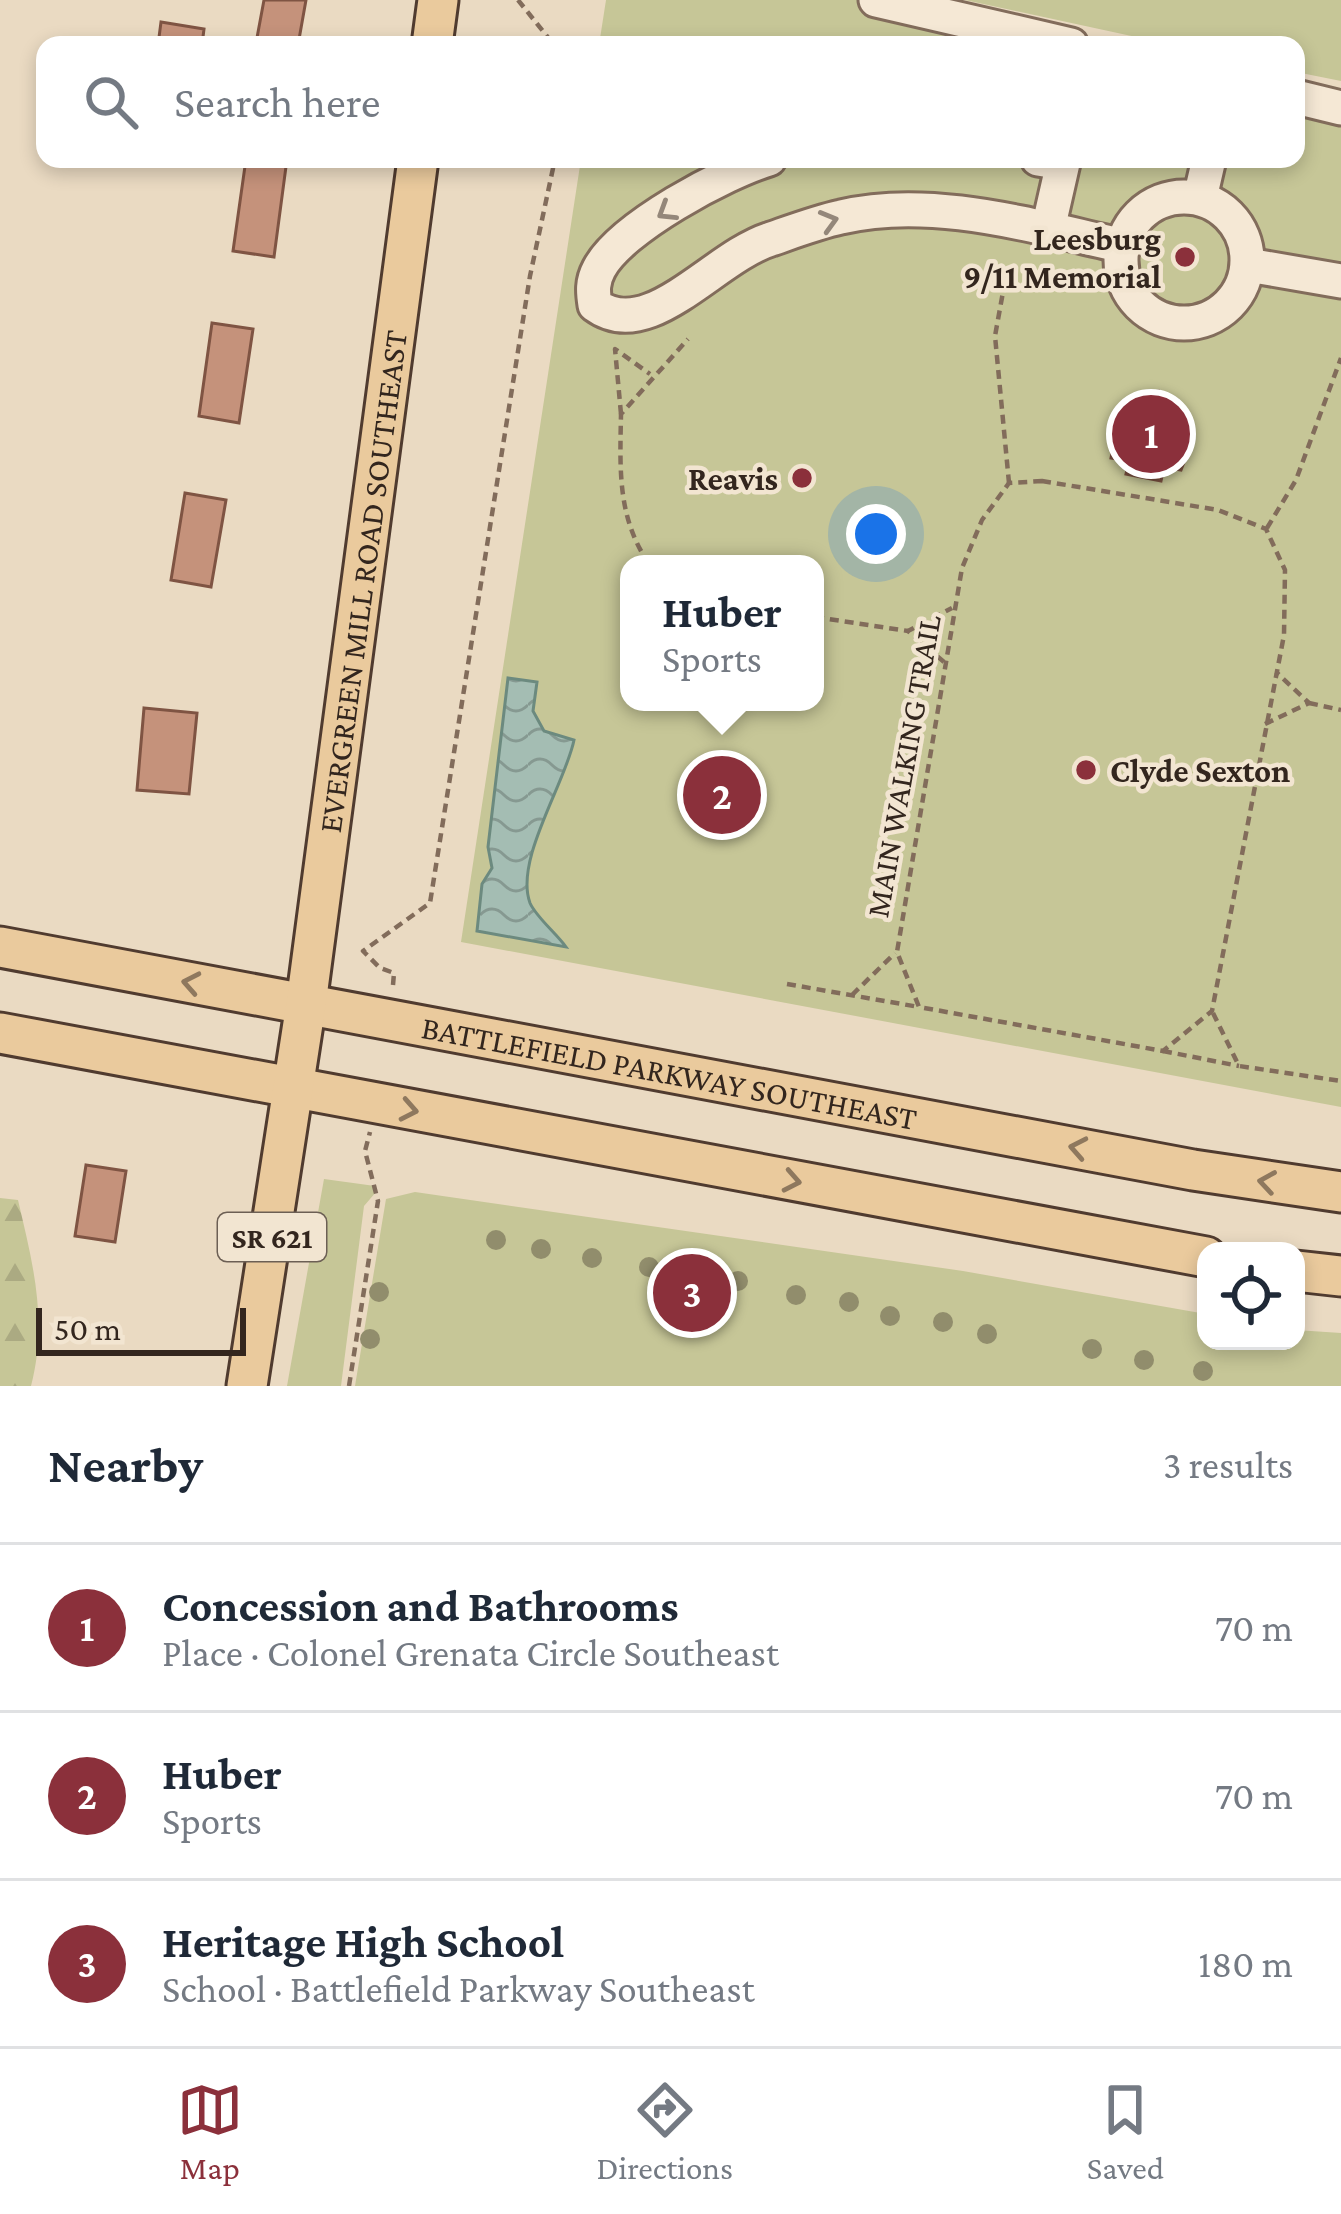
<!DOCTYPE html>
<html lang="en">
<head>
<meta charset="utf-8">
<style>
	:root { --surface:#fff; --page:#f6f6f7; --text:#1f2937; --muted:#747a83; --line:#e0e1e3; --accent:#8b303b }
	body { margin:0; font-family:"Crimson Pro",serif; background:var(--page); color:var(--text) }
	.controls { position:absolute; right:36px; bottom:36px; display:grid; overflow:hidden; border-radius:24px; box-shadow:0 6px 18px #0003 }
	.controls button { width:108px; height:108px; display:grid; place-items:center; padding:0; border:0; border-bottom:3px solid var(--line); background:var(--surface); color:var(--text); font:60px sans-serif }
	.scale { position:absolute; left:36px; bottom:30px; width:210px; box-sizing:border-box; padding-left:12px; border:6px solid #33261e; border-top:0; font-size:33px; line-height:42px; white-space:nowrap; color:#33261e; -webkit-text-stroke:9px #f2e5d1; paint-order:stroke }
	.you { position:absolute; left:876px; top:534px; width:42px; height:42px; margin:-30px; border:9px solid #fff; border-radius:50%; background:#1a73e8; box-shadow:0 0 0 18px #1a73e833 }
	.badge { display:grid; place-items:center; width:78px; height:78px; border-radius:50%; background:var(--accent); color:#fff; font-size:39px; font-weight:700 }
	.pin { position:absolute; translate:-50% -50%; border:6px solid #fff; box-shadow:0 3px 12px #0006 }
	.popup { position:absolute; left:620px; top:555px; width:204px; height:156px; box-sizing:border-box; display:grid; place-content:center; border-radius:24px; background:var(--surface); filter:drop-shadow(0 3px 9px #0005); font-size:39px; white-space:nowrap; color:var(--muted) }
	.popup b { font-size:45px; color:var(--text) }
	.popup::after { content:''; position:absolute; left:50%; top:100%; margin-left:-24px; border:24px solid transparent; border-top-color:var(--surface) }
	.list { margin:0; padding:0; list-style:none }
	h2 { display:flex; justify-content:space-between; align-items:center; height:156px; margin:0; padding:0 48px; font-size:51px }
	h2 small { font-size:39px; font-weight:400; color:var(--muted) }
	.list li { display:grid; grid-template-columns:78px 1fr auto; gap:36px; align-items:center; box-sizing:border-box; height:168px; padding:0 48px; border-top:3px solid var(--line) }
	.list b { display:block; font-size:45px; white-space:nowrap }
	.list p { margin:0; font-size:39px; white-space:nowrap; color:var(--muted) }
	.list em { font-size:39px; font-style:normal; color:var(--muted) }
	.icon { flex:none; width:66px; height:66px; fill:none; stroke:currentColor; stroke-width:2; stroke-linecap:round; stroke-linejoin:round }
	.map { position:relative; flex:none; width:1341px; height:1386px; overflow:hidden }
	.search { position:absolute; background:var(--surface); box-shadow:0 6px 18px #0003; left:36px; right:36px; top:36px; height:132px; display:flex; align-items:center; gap:30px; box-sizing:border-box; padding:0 42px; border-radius:24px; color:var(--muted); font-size:45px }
	.sheet { height:660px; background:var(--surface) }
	nav { display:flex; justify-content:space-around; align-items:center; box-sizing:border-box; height:168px; border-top:3px solid var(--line); background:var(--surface); font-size:33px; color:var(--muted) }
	nav a { display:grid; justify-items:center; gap:6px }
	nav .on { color:var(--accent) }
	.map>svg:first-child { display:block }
	.green { fill:#c6c697; fill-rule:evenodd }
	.forest { fill:url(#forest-firs) }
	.water { fill:url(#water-waves); stroke:#6c8a7f; stroke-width:3 }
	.building { fill:#c5927b; stroke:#7f5443; stroke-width:3 }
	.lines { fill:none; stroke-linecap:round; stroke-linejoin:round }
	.minor-casing { stroke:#826c5b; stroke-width:39 }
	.major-casing { stroke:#503b2f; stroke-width:45 }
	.path { stroke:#826c5b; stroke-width:4.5; stroke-dasharray:9 6; stroke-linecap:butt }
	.minor { stroke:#f5e8d5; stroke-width:33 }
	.major { stroke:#eaca9d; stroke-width:39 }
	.tree { fill:#918d6c }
	.oneway { stroke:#94877a }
	.oneway2 { stroke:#8e785e }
	.poi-dot { fill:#8b303b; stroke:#f2e5d1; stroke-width:4.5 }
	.labels { text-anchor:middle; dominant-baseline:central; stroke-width:9; stroke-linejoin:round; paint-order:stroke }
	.shield { fill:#f2e5d1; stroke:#6c5f54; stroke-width:3 }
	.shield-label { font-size:30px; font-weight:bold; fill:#33261e }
	.poi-label { font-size:33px; font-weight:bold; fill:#33261e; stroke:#f2e5d1; text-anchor:end }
	.street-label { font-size:33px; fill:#33261e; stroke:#f2e5d1 }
</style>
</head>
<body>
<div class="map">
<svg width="1341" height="1386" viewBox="0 0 1341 1386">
	<defs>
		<pattern id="forest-firs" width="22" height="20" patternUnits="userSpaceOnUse" patternTransform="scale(3)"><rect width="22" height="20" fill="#c6c697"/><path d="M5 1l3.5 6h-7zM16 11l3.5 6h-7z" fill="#abaa82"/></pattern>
		<pattern id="water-waves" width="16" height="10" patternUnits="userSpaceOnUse" patternTransform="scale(3)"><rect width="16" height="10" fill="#a4bdb3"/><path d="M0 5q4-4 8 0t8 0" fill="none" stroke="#869991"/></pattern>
	</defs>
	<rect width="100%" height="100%" fill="#eadac2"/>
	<!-- green -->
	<g class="green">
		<polygon points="606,0 876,0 1070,45 599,45"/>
		<polygon points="965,0 1341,0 1341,81 1296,72 1296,45 1173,45"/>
		<path d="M1296,97L1341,108V1107L461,942L581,159H1296ZM629,564H815V702H629Z"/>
		<polygon points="324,1179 375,1186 376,1192 364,1206 341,1386 287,1386"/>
		<polygon points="415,1192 963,1271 1206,1314 1206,1341 1296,1341 1296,1330 1341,1333 1341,1386 355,1386 386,1199"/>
	</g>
	<!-- forest -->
	<path class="forest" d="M0,1198L18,1200C33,1264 48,1321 31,1386H0Z"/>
	<!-- water -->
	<path class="water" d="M508,678L537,682L533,711L544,731L574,740C566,782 514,860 530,903C536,917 557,934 566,947L477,931L482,884L492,868L488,847Z"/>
	<!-- building -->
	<g class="building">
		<polygon points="264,0 306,0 298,45 256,43"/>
		<polygon points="161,22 204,29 202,45 158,45"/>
		<polygon points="246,159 287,159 274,257 233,251"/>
		<polygon points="212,323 253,329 239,423 199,416"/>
		<polygon points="1159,391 1162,397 1177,400 1173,424 1189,427 1189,449 1181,470 1164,467 1161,481 1126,474 1129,461 1111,458 1120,415 1136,417 1140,393"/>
		<polygon points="185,493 226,500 211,587 171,580"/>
		<polygon points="144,708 197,713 189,794 137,790"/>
		<polygon points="86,1165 126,1171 115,1242 75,1236"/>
	</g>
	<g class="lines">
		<defs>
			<g id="minor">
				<polyline points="876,0 1071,45"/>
				<polyline points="1296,97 1341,108"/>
				<path d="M769,159C725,172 620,228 599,269C592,282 593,292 595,305C649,345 713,257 771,239C794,231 818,222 841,217C932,195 1035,227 1124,246"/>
				<polyline points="1038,159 1063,163 1048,229"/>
				<circle cx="1184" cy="260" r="63"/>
				<polyline points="1200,198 1209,159"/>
				<polyline points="1248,265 1341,281"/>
			</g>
			<g id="major">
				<polyline points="432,45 438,0"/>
				<path id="s1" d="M0,947L1193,1170L1341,1192"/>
				<polyline points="0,1033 1206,1257"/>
				<polyline points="1296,1271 1341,1276"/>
				<path id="s2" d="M247,1386L306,1004L418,159"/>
			</g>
		</defs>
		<!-- minor casing -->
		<use href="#minor" class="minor-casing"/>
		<!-- major casing -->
		<use href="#major" class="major-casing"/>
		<!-- path -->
		<g class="path">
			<polyline points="518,0 554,45"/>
			<polyline points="1005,281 995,336 1009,483"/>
			<polyline points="621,414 615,349 650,374"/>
			<polygon points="1042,481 1218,510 1266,529 1285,570 1284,635 1212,1011 1163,1051 919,1007 897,952 962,568 982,520 1009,483"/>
			<polyline points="1267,528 1296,480 1341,358"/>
			<path d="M649,564C617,517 620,469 621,414L688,339"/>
			<polyline points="815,617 908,631"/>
			<polyline points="944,662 908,631 952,608"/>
			<polyline points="1309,703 1341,710"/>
			<polyline points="1265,724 1309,703 1276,672"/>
			<polyline points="787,984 919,1007"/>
			<polyline points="393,985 394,973 380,968 363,951 430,903 530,276 555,159"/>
			<polyline points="852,995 895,953"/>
			<polyline points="1213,1013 1239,1066 1341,1081"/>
			<polyline points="1163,1051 1239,1066"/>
			<polyline points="349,1386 378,1201 365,1151 370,1132"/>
		</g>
		<!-- minor -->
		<use href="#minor" class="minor"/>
		<!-- major -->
		<use href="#major" class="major"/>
	</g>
	<!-- trees -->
	<g class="tree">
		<circle cx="496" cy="1240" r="10"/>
		<circle cx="541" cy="1249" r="10"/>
		<circle cx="592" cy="1258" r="10"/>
		<circle cx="649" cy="1267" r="10"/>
		<circle cx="738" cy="1281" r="10"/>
		<circle cx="379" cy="1292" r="10"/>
		<circle cx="796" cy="1295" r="10"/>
		<circle cx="849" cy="1302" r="10"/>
		<circle cx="890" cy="1316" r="10"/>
		<circle cx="943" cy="1322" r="10"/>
		<circle cx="987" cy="1334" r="10"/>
		<circle cx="370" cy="1339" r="10"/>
		<circle cx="1092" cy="1349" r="10"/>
		<circle cx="1144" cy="1360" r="10"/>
		<circle cx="1203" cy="1371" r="10"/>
	</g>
	<!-- one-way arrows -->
	<defs><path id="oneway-chevron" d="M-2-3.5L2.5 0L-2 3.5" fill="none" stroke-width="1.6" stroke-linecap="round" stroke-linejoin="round" transform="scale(3)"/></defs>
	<g class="oneway">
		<use href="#oneway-chevron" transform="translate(666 212) rotate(148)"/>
		<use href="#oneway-chevron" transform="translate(829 221) rotate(-16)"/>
	</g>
	<g class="oneway2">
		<use href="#oneway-chevron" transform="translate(191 983) rotate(-169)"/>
		<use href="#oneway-chevron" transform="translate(409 1110) rotate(11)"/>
		<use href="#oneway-chevron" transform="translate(1078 1148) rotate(-169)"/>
		<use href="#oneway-chevron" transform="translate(792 1181) rotate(11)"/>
		<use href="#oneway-chevron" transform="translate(1267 1182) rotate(-171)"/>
	</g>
	<!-- markers -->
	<g class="poi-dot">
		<circle cx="1185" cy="257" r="12"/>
		<circle cx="802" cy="478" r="12"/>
		<circle cx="1086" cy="770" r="12"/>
	</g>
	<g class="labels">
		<!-- shield labels -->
		<rect class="shield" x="218" y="1213" width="108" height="48" rx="9"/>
		<g class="shield-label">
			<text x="272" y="1237">SR 621</text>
		</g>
		<!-- poi labels -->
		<g class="poi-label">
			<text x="1161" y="238">Leesburg<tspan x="1161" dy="38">9/11 Memorial</tspan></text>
			<text x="778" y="478">Reavis</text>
			<text x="1110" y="770" text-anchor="start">Clyde Sexton</text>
		</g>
		<!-- street labels -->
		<g class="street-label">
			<text stroke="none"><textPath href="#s2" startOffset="813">EVERGREEN MILL ROAD SOUTHEAST</textPath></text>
			<text transform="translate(903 766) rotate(-80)">MAIN WALKING TRAIL</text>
			<text stroke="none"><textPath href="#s1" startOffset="681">BATTLEFIELD PARKWAY SOUTHEAST</textPath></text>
		</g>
	</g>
</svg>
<div class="controls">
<button><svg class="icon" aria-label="locate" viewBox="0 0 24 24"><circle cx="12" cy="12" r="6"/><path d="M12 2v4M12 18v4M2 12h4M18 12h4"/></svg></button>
</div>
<div class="scale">50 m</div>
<div class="you"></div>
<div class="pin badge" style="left:1151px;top:434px">1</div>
<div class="pin badge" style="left:722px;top:795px">2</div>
<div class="popup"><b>Huber</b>Sports</div>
<div class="pin badge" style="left:692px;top:1293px">3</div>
<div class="search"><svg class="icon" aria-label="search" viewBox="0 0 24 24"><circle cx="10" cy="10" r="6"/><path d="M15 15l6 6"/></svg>Search here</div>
</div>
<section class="sheet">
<h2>Nearby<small>3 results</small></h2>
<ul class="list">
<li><span class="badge">1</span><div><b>Concession and Bathrooms</b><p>Place · Colonel Grenata Circle Southeast</p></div><em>70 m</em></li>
<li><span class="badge">2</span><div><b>Huber</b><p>Sports</p></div><em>70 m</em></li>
<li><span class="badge">3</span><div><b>Heritage High School</b><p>School · Battlefield Parkway Southeast</p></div><em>180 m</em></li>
</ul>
</section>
<nav>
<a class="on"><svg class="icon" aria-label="map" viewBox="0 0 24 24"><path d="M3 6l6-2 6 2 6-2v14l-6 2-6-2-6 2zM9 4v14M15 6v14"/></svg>Map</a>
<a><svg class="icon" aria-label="directions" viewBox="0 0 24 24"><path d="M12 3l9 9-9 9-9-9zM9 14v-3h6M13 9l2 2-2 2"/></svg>Directions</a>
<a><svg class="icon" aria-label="saved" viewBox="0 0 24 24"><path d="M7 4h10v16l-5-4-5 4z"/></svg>Saved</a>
</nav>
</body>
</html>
